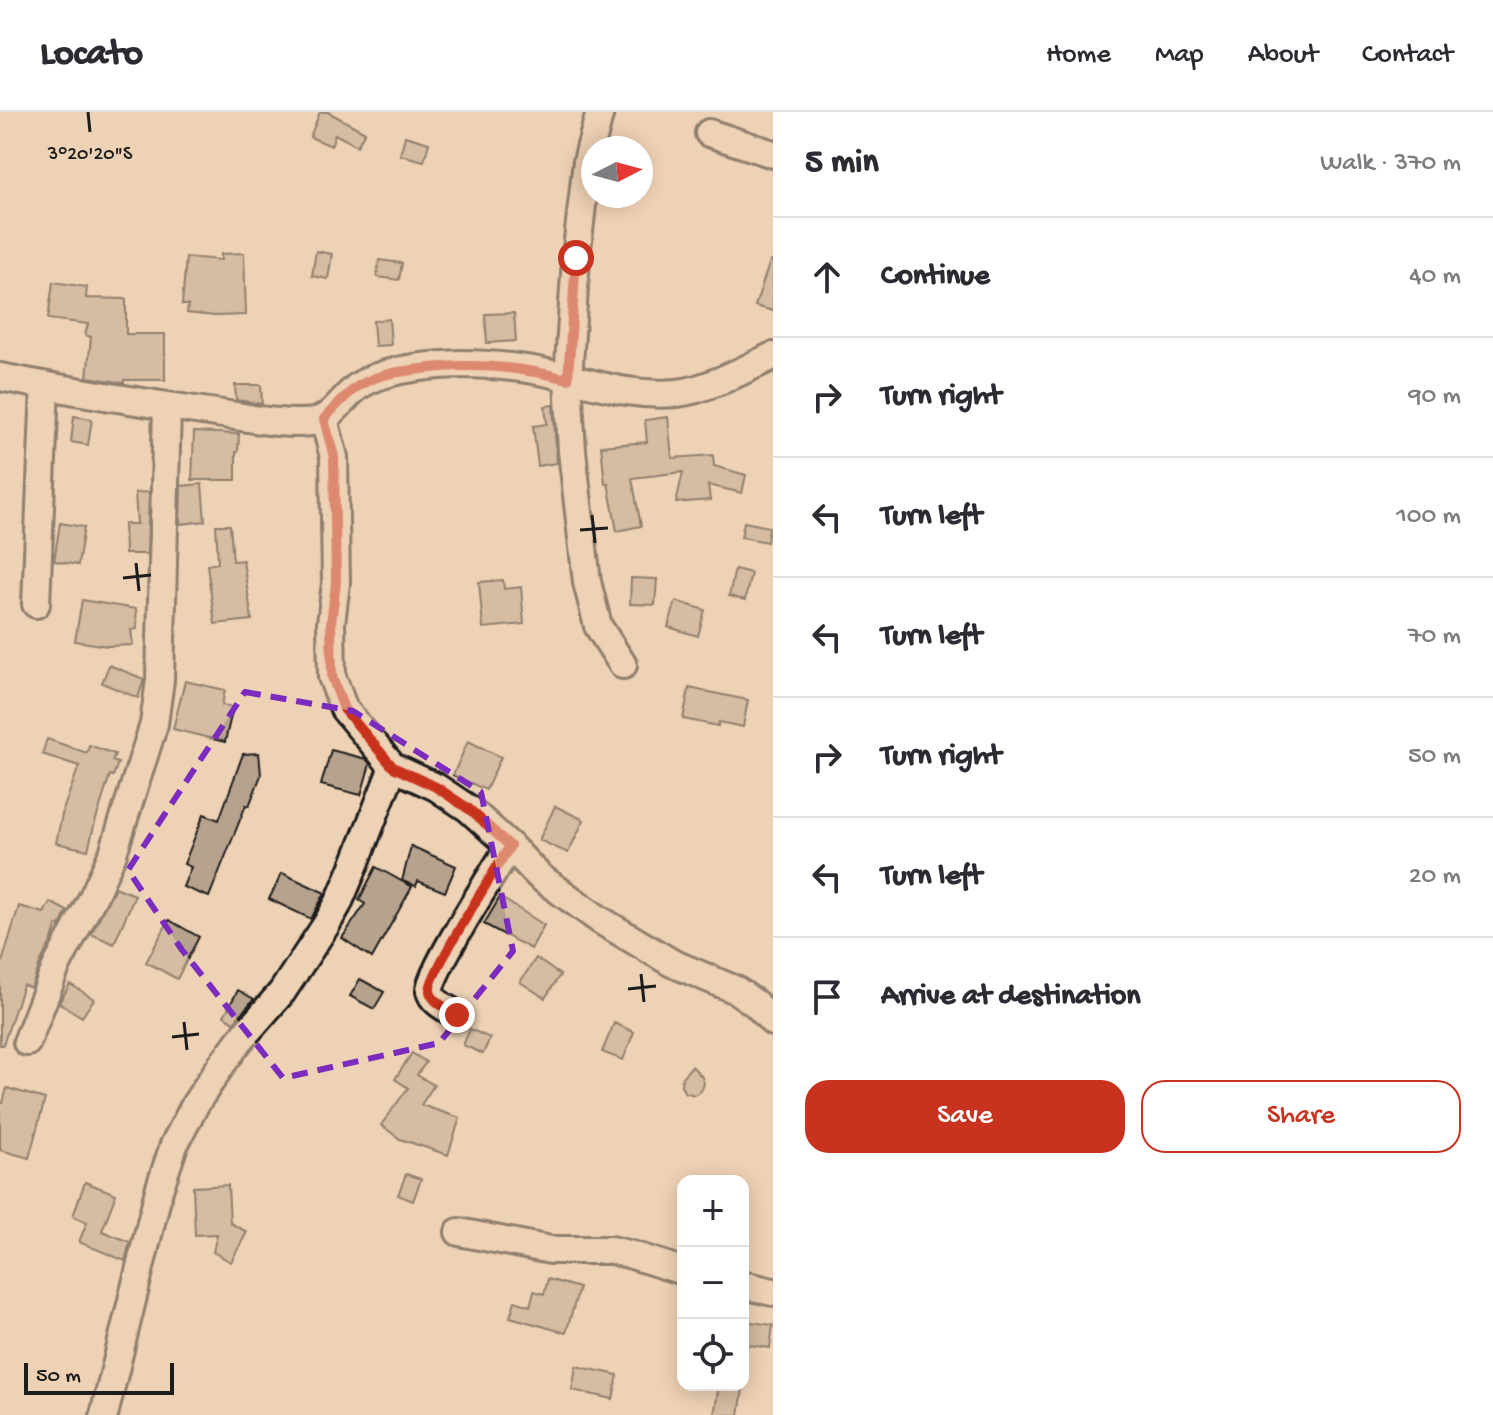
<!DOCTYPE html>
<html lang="en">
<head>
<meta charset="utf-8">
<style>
	:root { --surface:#fff; --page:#f7f7f7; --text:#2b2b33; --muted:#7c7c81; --line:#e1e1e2; --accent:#c8321e }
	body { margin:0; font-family:"Gochi Hand",sans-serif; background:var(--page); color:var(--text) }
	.controls { position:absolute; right:24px; bottom:24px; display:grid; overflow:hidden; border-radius:16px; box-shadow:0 4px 20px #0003 }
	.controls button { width:72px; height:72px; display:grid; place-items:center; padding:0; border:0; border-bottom:2px solid var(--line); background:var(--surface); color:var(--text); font:40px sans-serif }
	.compass { position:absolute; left:581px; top:24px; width:72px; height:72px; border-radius:50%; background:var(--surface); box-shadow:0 4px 20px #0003; rotate:84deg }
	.scale { position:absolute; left:24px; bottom:20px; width:150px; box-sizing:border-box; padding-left:8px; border:4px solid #1c1c1c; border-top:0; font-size:22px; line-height:28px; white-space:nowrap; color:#1c1c1c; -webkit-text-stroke:6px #eed2b5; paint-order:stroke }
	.stop { position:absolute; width:24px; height:24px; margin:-18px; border:6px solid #c8321e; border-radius:50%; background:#fff }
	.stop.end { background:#c8321e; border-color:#fff; box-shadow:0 2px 8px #0008 }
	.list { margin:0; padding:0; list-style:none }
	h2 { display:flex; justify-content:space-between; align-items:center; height:104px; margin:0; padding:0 32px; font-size:34px }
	h2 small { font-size:26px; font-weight:400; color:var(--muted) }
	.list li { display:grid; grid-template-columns:52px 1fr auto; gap:24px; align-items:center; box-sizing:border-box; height:120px; padding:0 32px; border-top:2px solid var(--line) }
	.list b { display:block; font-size:30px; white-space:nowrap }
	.list em { font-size:26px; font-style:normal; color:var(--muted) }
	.actions { display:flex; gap:16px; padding:24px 32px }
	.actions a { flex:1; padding:18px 0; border:2px solid var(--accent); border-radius:24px; text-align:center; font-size:28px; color:var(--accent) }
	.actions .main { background:var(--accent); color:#fff }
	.icon { flex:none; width:44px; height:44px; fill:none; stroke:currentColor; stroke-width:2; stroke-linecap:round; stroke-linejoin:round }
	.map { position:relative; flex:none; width:773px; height:1303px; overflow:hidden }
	header { display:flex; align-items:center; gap:48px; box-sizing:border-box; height:112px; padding:0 40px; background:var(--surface); border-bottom:2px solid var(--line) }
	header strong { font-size:38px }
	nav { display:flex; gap:44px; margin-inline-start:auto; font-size:28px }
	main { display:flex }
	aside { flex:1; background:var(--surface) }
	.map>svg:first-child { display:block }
	.building { fill:#b7a28d; stroke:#1c1c1c; stroke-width:2 }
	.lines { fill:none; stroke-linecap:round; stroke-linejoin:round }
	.minor-casing { stroke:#1c1c1c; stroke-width:32 }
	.minor { stroke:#eed2b5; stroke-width:26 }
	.route { stroke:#c8321e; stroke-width:10 }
	.marked { fill:none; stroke:#7b2cbf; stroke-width:6; stroke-dasharray:16 10; stroke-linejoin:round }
	.ticks { fill:none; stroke:#1c1c1c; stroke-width:3 }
	.ticks-label { font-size:20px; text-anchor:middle; fill:#1c1c1c; stroke:#eed2b5; stroke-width:6; stroke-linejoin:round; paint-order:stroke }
</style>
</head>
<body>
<header>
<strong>Locato</strong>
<nav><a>Home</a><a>Map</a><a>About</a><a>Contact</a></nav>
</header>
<main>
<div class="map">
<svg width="773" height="1303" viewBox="0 0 773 1303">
	<rect width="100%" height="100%" fill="#eed2b5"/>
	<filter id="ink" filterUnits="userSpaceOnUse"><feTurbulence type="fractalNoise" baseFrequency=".0125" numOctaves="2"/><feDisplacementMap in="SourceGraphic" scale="16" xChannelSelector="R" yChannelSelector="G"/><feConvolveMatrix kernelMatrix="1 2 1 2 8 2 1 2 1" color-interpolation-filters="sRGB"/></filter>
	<g filter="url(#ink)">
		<!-- building -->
		<g class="building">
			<polygon points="320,0 328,0 365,20 357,34 335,22 331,34 310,25"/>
			<polygon points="405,24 429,31 424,49 400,43"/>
			<polygon points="316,139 332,142 328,167 312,164"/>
			<polygon points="244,141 246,203 215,204 187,201 188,193 182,193 186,145 221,148 221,142"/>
			<polygon points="379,148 402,151 399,168 377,165"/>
			<polygon points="770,149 773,150 773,199 755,194"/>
			<polygon points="53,170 87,175 86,186 126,187 126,222 165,222 165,268 124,268 124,271 87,265 91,225 85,223 88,212 48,207"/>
			<polygon points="514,201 516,229 487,231 485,202"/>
			<polygon points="389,207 391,233 375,234 373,209"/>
			<polygon points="235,273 261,273 262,292 236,288"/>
			<polygon points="553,293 557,351 538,354 533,314 547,312 545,294"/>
			<polygon points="74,304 92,307 88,333 71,330"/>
			<polygon points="668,305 672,346 713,343 714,354 746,363 742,381 708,373 710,388 676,391 683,360 632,366 641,414 617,419 608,371 605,372 601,334 647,330 645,308"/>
			<polygon points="194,320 239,322 238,340 236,340 236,368 192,368"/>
			<polygon points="202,372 205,409 180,412 181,374"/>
			<polygon points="149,380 147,442 125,442 124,412 137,412 135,381"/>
			<polygon points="744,410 769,415 767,430 741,425"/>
			<polygon points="60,411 84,415 78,453 54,449"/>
			<polygon points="216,413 230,413 233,449 243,448 252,508 215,512 207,453 218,451"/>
			<polygon points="735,457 751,461 745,488 729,484"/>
			<polygon points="631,466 657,467 655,493 630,492"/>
			<polygon points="503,468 504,477 521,475 524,512 483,516 479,470"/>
			<polygon points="82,488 136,497 137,517 131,518 133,533 107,534 75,529"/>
			<polygon points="676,489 705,498 698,524 668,515"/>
			<polygon points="109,553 144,567 138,586 102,571"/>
			<polygon points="185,569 225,578 222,593 233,595 225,630 173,617"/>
			<polygon points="689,576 748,588 743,615 719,610 718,614 683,607"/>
			<polygon points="47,627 87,641 89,633 115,642 112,649 118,651 113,664 110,663 94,714 88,738 56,731 63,698 79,654 42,642"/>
			<polygon points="468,629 501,645 486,678 453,663"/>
			<polygon points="331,638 366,647 370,652 361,683 321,673"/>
			<polygon points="259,641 261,663 249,694 246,693 209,785 183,775 191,755 184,752 204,702 219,708 243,642"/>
			<polygon points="555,694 584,708 568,741 539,728"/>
			<polygon points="411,734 456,754 445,780 418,769 416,774 402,769"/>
			<polygon points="376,755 412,775 372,846 342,826 365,792 359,788"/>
			<polygon points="282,761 325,781 311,807 269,787"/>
			<polygon points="115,775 135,783 114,832 91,822"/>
			<polygon points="500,785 544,813 531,837 484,812"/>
			<polygon points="50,790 67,799 60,814 57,813 52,828 41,849 31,876 23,873 3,933 0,933 0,857 19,794 44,801"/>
			<polygon points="169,808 199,825 177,867 146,850"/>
			<polygon points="536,846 560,863 545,886 520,870"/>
			<polygon points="360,867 384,880 374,897 350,884"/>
			<polygon points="70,872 94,887 82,905 59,891"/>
			<polygon points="238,878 254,887 234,910 224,904"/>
			<polygon points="614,911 634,920 623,948 602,940"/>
			<polygon points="470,917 490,926 483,942 463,933"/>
			<polygon points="412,941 426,950 417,963 434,973 421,993 460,1006 448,1043 400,1027 381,1013 408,976 395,967"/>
			<polygon points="692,954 702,965 704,972 701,979 694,983 684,980 681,973 682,965"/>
			<polygon points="7,976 45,987 29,1046 0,1038 0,990 3,991"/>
			<polygon points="406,1062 421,1067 413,1089 398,1083"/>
			<polygon points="85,1070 116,1082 102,1119 130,1130 125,1149 79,1130 87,1110 73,1104"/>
			<polygon points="228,1073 230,1111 247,1120 231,1150 213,1140 217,1122 195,1123 193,1075"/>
			<polygon points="548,1167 579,1176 566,1221 510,1205 515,1189 530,1194 534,1179 544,1182"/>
			<polygon points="743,1209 773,1213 770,1236 743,1232"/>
			<polygon points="576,1254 618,1263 613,1287 572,1278"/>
			<polygon points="719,1273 743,1277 739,1303 714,1303"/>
		</g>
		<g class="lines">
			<defs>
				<g id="minor">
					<polyline points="600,0 587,49 576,146 568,267 572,339 587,470 598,514 623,553"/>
					<polyline points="709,21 773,42"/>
					<path d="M0,265C72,279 144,291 216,301C244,305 286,314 313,310C333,307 343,284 360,273C385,257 431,253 460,252C482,252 506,254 527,257C579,265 622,286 677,281C706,278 746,257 773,244"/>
					<polyline points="324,307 334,345 336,471 331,511 332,565 344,597 393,655 436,675 469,697 510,734 540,765 600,808 672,851 736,878 756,892 773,910"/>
					<polyline points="36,492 45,274"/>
					<path d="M457,903C448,897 432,890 430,879C427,864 498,753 510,734"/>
					<polyline points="27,930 56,855 93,785 113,741 154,612 160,568 167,295"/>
					<polyline points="459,1120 551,1138 611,1138 632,1143 683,1159"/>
					<polyline points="743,1173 773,1180"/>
					<polyline points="104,1303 159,1078 174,1033 196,991 222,952 240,928 282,880 326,813 338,792 355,752 393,655"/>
				</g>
			</defs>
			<!-- minor casing -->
			<use href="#minor" class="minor-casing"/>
			<!-- minor -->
			<use href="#minor" class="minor"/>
		</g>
	</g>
	<g class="lines" filter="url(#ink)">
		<!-- route -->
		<path class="route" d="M457,903C448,897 432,890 430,879C427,865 498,753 510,734L469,697L436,675L393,655L344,597L332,565L331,511L336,471L334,345L324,307C335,295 346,282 360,273C377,263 395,260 414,258C468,250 515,254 568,267L576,146"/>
	</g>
	<!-- marked area -->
	<path d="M0 0H773V1303H0ZM245,580L353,599L481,680L513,839L439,931L283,966L182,838L128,758Z" fill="#eed2b5" fill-opacity=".55" fill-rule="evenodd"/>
	<path class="marked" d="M245,580L353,599L481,680L513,839L439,931L283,966L182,838L128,758Z"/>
	<!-- ticks -->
	<path class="ticks" d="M88,0L90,20M592,403L595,431M580,418L608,416M136,451L139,479M123,466L151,463M641,862L644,890M628,877L656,874M184,910L187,938M172,925L199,922"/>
	<g class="ticks-label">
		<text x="90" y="47">3°20'20"S</text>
	</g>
</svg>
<div class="controls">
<button>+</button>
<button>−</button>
<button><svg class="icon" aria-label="locate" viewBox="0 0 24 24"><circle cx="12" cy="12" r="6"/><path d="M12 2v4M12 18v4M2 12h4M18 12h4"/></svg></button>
</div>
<svg class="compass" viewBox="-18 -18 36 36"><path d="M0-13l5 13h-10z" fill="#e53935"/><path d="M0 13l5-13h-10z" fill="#7c7c81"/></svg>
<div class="scale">50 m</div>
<div class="stop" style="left:576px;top:146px"></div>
<div class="stop end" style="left:457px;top:903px"></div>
</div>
<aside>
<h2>5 min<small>Walk · 370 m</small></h2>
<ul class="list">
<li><svg class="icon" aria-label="ahead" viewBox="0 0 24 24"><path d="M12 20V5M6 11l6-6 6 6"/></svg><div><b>Continue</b></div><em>40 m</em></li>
<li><svg class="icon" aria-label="right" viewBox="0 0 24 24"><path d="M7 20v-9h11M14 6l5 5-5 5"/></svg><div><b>Turn right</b></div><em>90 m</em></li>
<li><svg class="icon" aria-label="left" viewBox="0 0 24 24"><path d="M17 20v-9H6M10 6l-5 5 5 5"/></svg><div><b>Turn left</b></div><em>100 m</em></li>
<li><svg class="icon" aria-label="left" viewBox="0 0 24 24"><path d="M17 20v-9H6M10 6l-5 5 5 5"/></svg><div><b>Turn left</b></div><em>70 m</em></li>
<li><svg class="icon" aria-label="right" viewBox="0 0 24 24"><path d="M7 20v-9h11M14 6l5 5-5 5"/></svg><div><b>Turn right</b></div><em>50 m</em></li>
<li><svg class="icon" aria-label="left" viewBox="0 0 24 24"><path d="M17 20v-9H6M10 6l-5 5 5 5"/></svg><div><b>Turn left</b></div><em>20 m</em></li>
<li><svg class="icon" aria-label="arrive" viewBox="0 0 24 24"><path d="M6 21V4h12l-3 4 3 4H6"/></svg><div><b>Arrive at destination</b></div></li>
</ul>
<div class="actions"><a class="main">Save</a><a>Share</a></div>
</aside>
</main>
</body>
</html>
